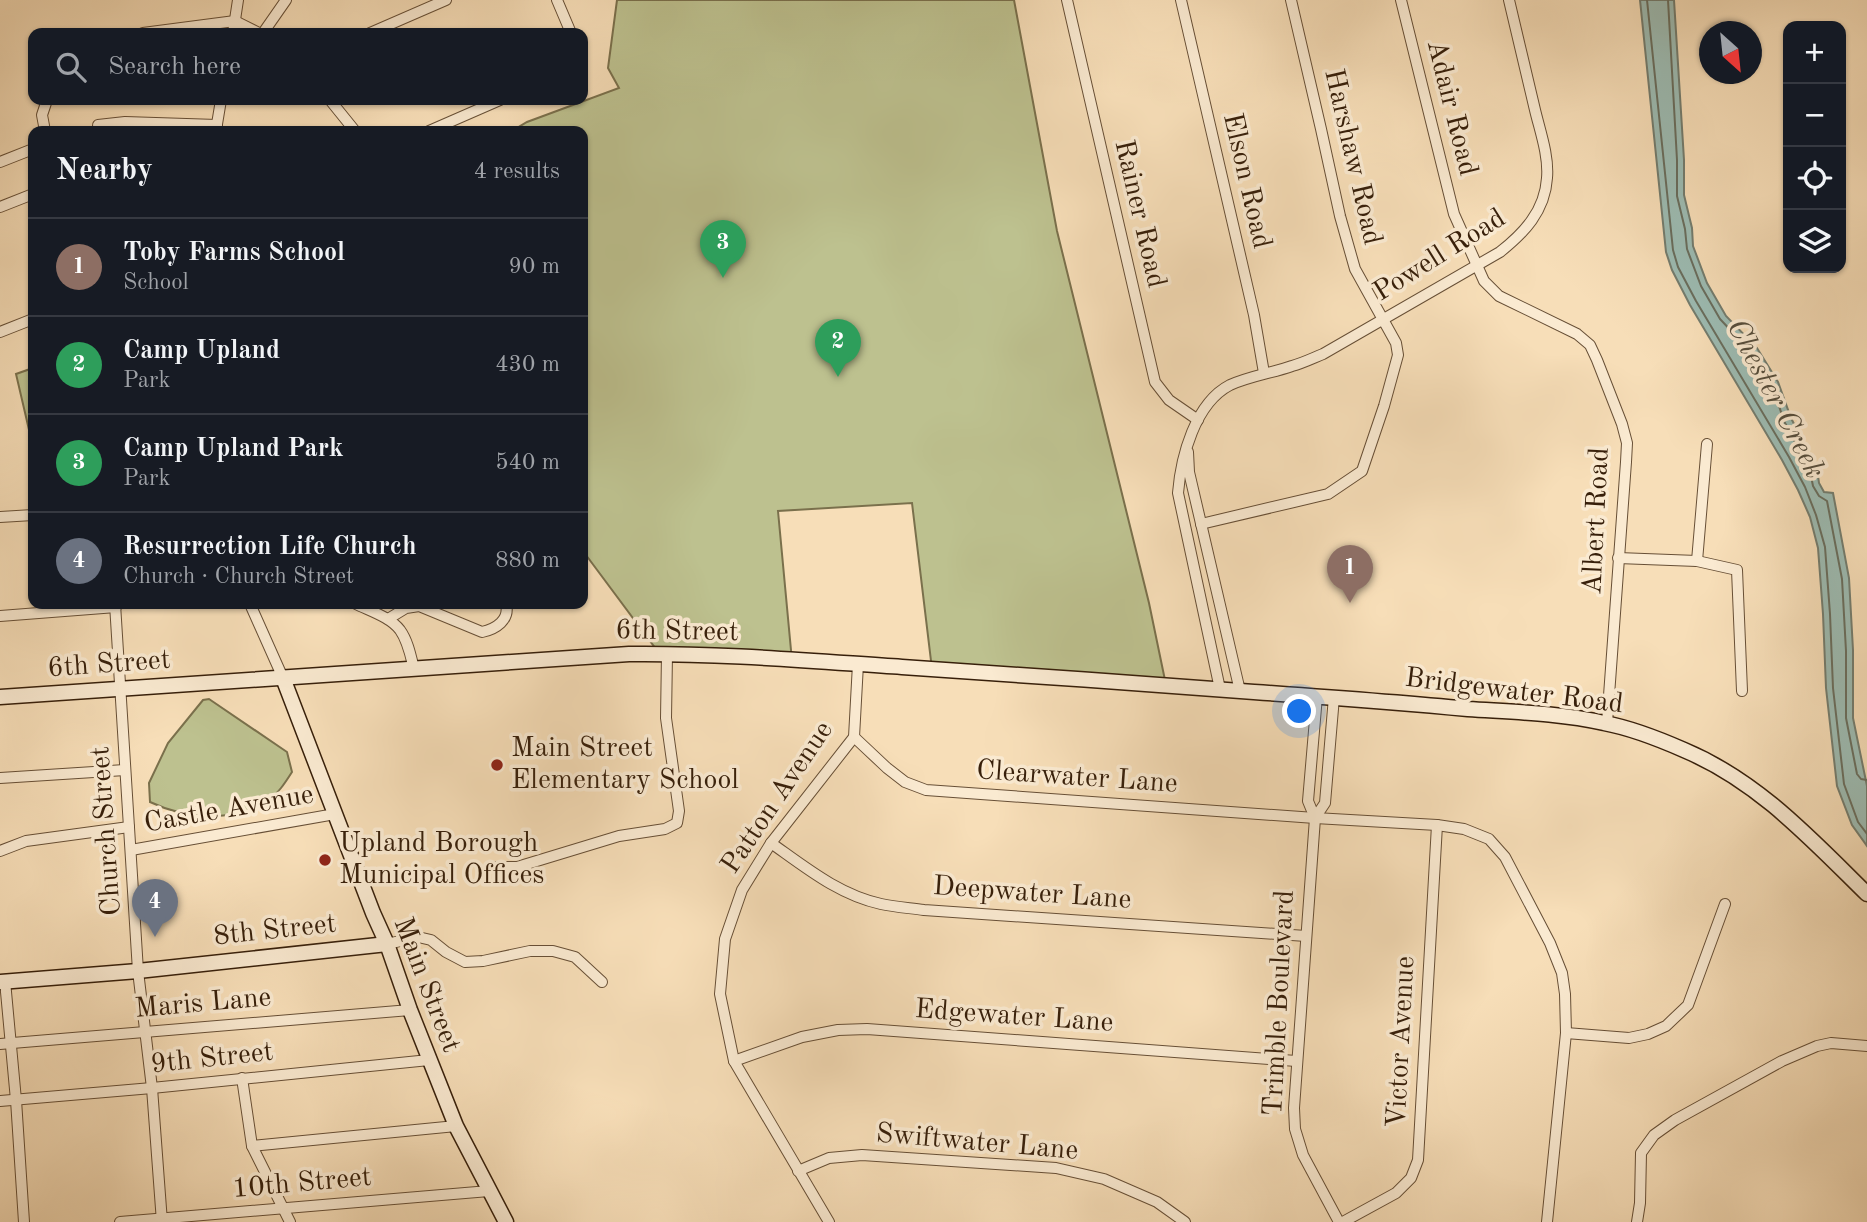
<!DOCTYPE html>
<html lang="en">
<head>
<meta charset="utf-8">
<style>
	:root { --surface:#171b24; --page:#20242c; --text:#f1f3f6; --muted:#9ea1a6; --line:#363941; --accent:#c59692 }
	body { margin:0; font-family:"Old Standard TT",serif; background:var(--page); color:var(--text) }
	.controls { position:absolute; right:21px; top:21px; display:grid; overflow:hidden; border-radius:14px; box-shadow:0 2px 5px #0004 }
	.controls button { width:63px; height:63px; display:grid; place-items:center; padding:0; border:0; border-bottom:2px solid var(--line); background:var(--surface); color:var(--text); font:35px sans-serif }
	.compass { position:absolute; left:1699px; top:21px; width:63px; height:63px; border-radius:50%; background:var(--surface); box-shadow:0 2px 5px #0004; rotate:153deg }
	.you { position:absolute; left:1300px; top:712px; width:24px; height:24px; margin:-18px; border:5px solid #fff; border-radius:50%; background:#1a73e8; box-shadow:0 0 0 10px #1a73e833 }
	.badge { display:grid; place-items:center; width:46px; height:46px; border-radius:50%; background:var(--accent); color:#fff; font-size:23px; font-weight:700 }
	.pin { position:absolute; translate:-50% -58px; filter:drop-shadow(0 2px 4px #0008) }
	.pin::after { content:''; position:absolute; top:37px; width:24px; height:21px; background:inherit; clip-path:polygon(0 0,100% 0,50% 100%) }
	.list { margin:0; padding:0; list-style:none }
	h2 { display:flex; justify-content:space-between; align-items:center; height:91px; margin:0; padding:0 28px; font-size:30px }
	h2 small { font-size:23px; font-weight:400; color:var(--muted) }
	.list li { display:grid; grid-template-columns:46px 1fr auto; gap:21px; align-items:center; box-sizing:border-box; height:98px; padding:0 28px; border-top:2px solid var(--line) }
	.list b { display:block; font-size:26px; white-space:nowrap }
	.list p { margin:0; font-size:23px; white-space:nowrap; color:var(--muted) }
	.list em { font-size:23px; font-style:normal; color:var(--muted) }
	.icon { flex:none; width:38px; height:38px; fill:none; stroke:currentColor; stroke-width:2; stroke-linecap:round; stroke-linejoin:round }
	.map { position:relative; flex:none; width:1867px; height:1222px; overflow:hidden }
	.search { position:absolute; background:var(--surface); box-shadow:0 2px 5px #0004; left:28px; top:28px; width:560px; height:77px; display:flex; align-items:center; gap:18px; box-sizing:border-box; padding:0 24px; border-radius:14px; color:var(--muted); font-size:26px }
	.panel { position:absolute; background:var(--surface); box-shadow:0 2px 5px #0004; left:28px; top:126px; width:560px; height:483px; border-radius:14px }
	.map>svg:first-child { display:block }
	.green { fill:#bdc18f; stroke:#7a704c; stroke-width:2 }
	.water { fill:#9dbcb3; stroke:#747d6f; stroke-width:2 }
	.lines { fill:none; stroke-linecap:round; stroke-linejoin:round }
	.shore { stroke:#6a6e5e; stroke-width:2 }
	.street-casing { stroke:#674f36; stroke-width:12 }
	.secondary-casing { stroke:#371f0a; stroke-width:17 }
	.street { stroke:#faead1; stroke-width:10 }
	.secondary { stroke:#faead1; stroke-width:14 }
	.poi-dot { fill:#8f2418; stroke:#faead1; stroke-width:2.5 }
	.labels { text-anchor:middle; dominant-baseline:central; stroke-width:7; stroke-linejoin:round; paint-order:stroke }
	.street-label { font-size:28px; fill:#371f0a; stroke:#faead1 }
	.poi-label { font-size:28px; fill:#371f0a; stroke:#faead1; text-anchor:start }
	.water-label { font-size:30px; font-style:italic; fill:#564e3d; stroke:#faead1 }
</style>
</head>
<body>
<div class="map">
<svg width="1867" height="1222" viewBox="0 0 1867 1222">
	<rect width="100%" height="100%" fill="#f7deb8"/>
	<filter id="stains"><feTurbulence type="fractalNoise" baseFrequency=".00286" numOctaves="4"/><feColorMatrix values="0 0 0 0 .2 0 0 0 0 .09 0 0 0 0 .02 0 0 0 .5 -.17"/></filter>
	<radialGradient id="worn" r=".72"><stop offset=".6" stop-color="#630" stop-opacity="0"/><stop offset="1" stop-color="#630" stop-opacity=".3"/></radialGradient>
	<!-- green -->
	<g class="green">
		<polygon points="617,0 1014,0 1057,231 1149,603 1166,685 932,669 912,503 778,511 792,661 656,649 583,551 583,131 512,131 527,122 619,88 608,68"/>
		<polygon points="33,368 33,447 16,374"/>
		<path d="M209,699L287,752L292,772C285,783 278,794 267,801C232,823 186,819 150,802L149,783L168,743L203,700Z"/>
	</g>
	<!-- water -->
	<polygon class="water" points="1640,0 1674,0 1684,160 1684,195 1692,228 1693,246 1707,283 1726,316 1757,348 1778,382 1791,418 1817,469 1819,483 1824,492 1833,493 1849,578 1853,650 1853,718 1867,786 1867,846 1852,825 1837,786 1826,688 1823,614 1818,548 1810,517 1798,490 1782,460 1690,305 1672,270 1666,252"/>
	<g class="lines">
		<!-- shore -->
		<g class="shore">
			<polyline points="1647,0 1673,250 1678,267 1696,301 1789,457 1805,487 1816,515 1825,547 1830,614 1833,688 1844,784 1858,822 1867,834"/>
			<polyline points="1668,0 1677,160 1677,196 1685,229 1687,249 1701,286 1720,319 1751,352 1772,385 1784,421 1810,471 1813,486 1819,496 1827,501 1842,579 1846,651 1846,718 1857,774 1861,779 1867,780"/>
		</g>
		<defs>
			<g id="street">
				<polyline points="557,0 571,33"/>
				<polyline points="1067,0 1155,382 1169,400 1198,420"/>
				<polyline points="1181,0 1254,315 1264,373"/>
				<polyline points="1401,0 1454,214 1484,281 1499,296 1577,334 1590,345 1597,360 1622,424 1627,443 1626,462 1607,723"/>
				<polyline points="235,21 259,33"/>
				<polyline points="143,33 235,21"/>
				<polyline points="233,33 238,0"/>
				<polyline points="263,33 286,0"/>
				<polyline points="370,33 446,0"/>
				<polyline points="330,100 355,131"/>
				<polyline points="98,125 125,122 217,125"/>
				<polyline points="216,130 221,100"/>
				<polyline points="45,131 42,115 47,100"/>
				<polyline points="429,131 500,100"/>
				<polyline points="0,162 33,149"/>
				<polyline points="0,207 33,194"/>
				<polyline points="0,332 33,319"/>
				<polyline points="1188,452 1189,472 1240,691"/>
				<polyline points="0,517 33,515"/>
				<polyline points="1201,524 1328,494 1362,471 1384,406 1398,355 1396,343 1355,269 1340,216 1321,129 1291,0"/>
				<polyline points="1618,558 1697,561 1737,570 1742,691"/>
				<polyline points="1697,561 1707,444"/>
				<polyline points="115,604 138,971 152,1088 162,1222"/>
				<polyline points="250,604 283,678"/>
				<path d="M356,604C370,611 390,617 400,630C408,641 411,657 414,669"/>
				<polyline points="0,616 116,607"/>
				<path d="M388,619L406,608L419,606L482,632C496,629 510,620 506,604"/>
				<path d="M1220,689L1178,493C1181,457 1195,403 1230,385C1250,376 1272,373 1292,366C1303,363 1313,358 1323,354L1500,252C1524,233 1545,211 1547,178C1549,156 1540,131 1535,110C1526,73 1518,37 1509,0"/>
				<polyline points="1317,696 1308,801 1315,818 1294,1108 1295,1129 1303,1155 1339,1222"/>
				<polyline points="854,737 887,768 905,782 926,790 1315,818 1437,825 1464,829 1489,839 1505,857 1550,943 1562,973 1565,994 1566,1033 1547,1222"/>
				<polyline points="0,778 125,770"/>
				<polyline points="1315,818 1325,803 1334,697"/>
				<path d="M771,843C805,867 839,895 881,904C895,907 910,908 924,910L1306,936"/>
				<polyline points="131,850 335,814"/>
				<polyline points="0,851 26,841 129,827"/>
				<polyline points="495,867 517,867 619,836 665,829 677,823 679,811 666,718 667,654"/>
				<polyline points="387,944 418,937 431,940 446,952 465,962 483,961 530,951 553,951 575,957 602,982"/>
				<polyline points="5,981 16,1100 24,1222"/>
				<polyline points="1566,1033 1629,1038 1648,1034 1666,1026 1688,1005 1725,904"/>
				<polyline points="0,1044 410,1010"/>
				<polyline points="734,1061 802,1037 838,1030 867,1029 1296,1061"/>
				<polyline points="242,1078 252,1146 290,1222"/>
				<polyline points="0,1101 152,1088 429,1060"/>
				<polyline points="252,1146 456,1126"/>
				<polyline points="798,1171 829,1158 862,1155 1056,1168 1104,1179 1157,1202 1185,1222"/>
				<polyline points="120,1222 489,1191"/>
				<polyline points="829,1222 734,1061 720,994 725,939 742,890 771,843 854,737 858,664"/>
				<polyline points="1343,1222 1396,1193 1411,1178 1418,1160 1437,825"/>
				<polyline points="1637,1222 1640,1203 1641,1153 1654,1135 1675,1120 1782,1061 1817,1046 1831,1043 1867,1046"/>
			</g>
			<g id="secondary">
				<polyline points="283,678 373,913 387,944 410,1010 456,1126 506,1222"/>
				<path d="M0,697L629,654C720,653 811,661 902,667C1019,675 1137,683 1254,692C1325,697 1396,702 1468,709C1513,712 1560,713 1604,723C1631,728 1659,739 1684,750C1758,781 1811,839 1867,894"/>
				<polyline points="0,982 138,971 387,944"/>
			</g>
		</defs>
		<!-- street casing -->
		<use href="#street" class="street-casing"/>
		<!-- secondary casing -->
		<use href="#secondary" class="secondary-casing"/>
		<!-- street -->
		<use href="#street" class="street"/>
		<!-- secondary -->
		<use href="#secondary" class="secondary"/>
	</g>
	<!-- markers -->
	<g class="poi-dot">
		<circle cx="497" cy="765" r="7"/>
		<circle cx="325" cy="860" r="7"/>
	</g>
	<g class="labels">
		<!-- street labels -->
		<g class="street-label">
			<text transform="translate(1451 108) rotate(76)">Adair Road</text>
			<text transform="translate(1352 157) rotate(77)">Harshaw Road</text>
			<text transform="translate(1246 181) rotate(77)">Elson Road</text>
			<text transform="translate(1139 214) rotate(77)">Rainer Road</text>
			<text transform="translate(1440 256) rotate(-32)">Powell Road</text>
			<text transform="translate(1597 521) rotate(-87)">Albert Road</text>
			<text transform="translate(677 632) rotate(1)">6th Street</text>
			<text transform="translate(109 665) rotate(-4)">6th Street</text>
			<text transform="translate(1514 692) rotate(7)">Bridgewater Road</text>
			<text transform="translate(1077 778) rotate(4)">Clearwater Lane</text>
			<text transform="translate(778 798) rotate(-56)">Patton Avenue</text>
			<text transform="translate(229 810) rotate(-10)">Castle Avenue</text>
			<text transform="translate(107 831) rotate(-94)">Church Street</text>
			<text transform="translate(1032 894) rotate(4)">Deepwater Lane</text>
			<text transform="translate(275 931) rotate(-6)">8th Street</text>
			<text transform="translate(426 985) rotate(69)">Main Street</text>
			<text transform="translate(1280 1003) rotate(-87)">Trimble Boulevard</text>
			<text transform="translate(203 1004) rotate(-5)">Maris Lane</text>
			<text transform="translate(1014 1017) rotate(4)">Edgewater Lane</text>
			<text transform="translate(1402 1042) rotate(-87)">Victor Avenue</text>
			<text transform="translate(212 1059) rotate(-6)">9th Street</text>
			<text transform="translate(977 1143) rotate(5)">Swiftwater Lane</text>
			<text transform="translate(302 1184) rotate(-5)">10th Street</text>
		</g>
		<!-- poi labels -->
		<g class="poi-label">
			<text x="511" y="749">Main Street<tspan x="511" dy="32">Elementary School</tspan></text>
			<text x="339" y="844">Upland Borough<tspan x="339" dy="32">Municipal Offices</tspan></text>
		</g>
		<!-- water labels -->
		<g class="water-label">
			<text transform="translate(1775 399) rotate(62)">Chester Creek</text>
		</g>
	</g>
	<rect width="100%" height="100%" filter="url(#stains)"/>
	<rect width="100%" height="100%" fill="url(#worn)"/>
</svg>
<div class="controls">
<button>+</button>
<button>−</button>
<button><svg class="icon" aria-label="locate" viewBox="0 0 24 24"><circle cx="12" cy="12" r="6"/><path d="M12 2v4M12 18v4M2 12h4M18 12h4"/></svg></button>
<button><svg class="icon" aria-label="layers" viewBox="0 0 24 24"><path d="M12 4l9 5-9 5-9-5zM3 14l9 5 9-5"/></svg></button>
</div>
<svg class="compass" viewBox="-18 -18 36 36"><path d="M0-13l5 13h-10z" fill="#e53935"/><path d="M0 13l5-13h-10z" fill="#9ea1a6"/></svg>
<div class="you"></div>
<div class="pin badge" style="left:1350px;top:603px;background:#8d6e63">1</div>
<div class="pin badge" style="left:838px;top:377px;background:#2e9e5b">2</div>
<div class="pin badge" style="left:723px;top:278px;background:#2e9e5b">3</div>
<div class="pin badge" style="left:155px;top:937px;background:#6b7280">4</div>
<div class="search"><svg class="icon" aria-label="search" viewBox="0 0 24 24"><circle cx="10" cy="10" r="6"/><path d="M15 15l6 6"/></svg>Search here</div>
<section class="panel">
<h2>Nearby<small>4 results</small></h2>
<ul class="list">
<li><span class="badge" style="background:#8d6e63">1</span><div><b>Toby Farms School</b><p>School</p></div><em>90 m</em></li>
<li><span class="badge" style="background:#2e9e5b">2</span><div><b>Camp Upland</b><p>Park</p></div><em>430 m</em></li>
<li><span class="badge" style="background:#2e9e5b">3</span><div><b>Camp Upland Park</b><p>Park</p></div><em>540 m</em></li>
<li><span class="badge" style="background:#6b7280">4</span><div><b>Resurrection Life Church</b><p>Church · Church Street</p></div><em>880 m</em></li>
</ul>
</section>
</div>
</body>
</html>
